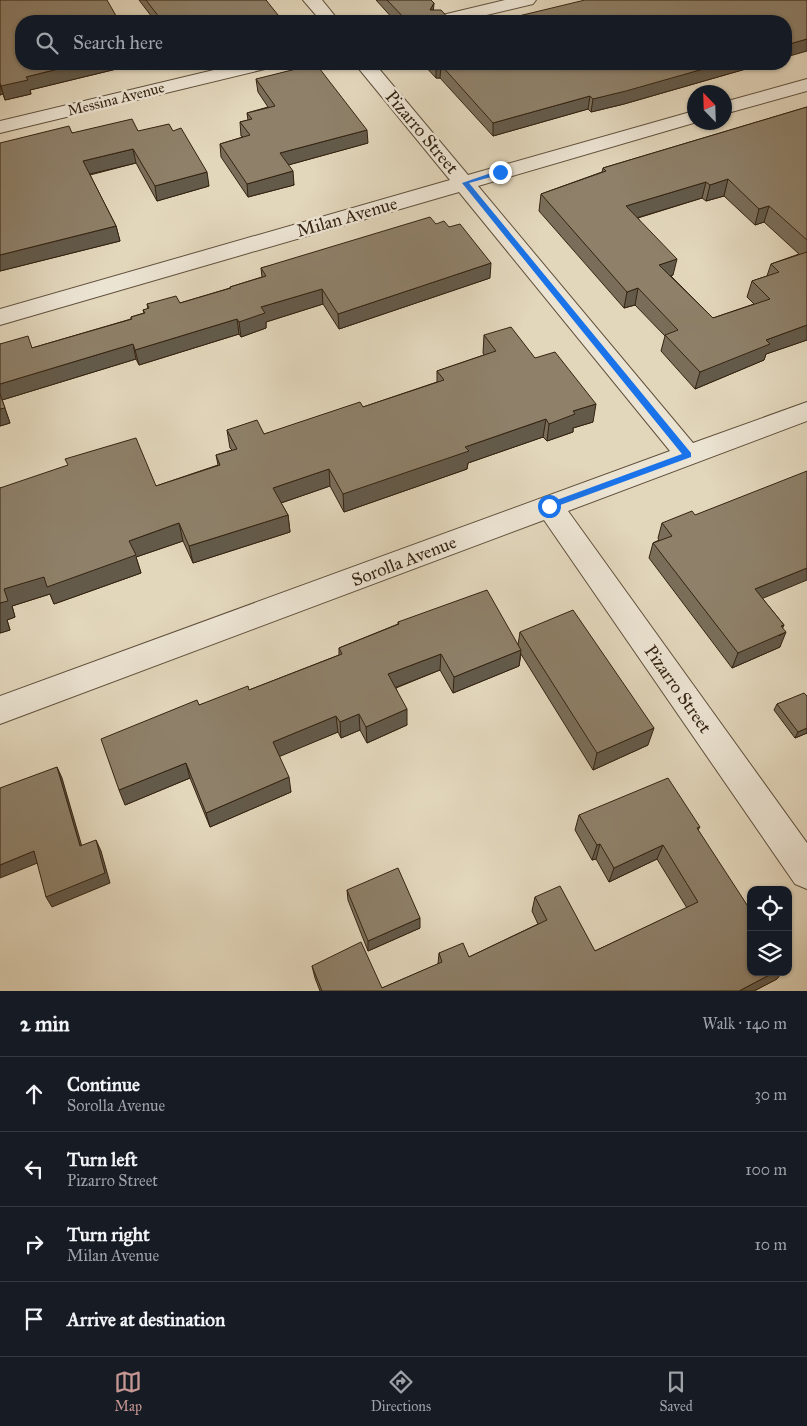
<!DOCTYPE html>
<html lang="en">
<head>
<meta charset="utf-8">
<style>
	:root { --surface:#171b24; --page:#242831; --text:#f1f3f6; --muted:#9ea1a6; --line:#363941; --accent:#c59692 }
	body { margin:0; font-family:"IM FELL Great Primer",serif; background:var(--page); color:var(--text) }
	.controls { position:absolute; right:15px; bottom:15px; display:grid; overflow:hidden; border-radius:10px; box-shadow:0 1px 4px #0004 }
	.controls button { width:45px; height:45px; display:grid; place-items:center; padding:0; border:0; border-bottom:1px solid var(--line); background:var(--surface); color:var(--text); font:25px sans-serif }
	.compass { position:absolute; left:687px; top:85px; width:45px; height:45px; border-radius:50%; background:var(--surface); box-shadow:0 1px 4px #0004; rotate:337deg }
	.stop { position:absolute; width:15px; height:15px; margin:-11px; border:4px solid #1a73e8; border-radius:50%; background:#fff }
	.stop.end { background:#1a73e8; border-color:#fff; box-shadow:0 1px 5px #0008 }
	.list { margin:0; padding:0; list-style:none }
	h2 { display:flex; justify-content:space-between; align-items:center; height:65px; margin:0; padding:0 20px; font-size:21px }
	h2 small { font-size:16px; font-weight:400; color:var(--muted) }
	.list li { display:grid; grid-template-columns:32px 1fr auto; gap:15px; align-items:center; box-sizing:border-box; height:75px; padding:0 20px; border-top:1px solid var(--line) }
	.list b { display:block; font-size:19px; white-space:nowrap }
	.list p { margin:0; font-size:16px; white-space:nowrap; color:var(--muted) }
	.list em { font-size:16px; font-style:normal; color:var(--muted) }
	.icon { flex:none; width:28px; height:28px; fill:none; stroke:currentColor; stroke-width:2; stroke-linecap:round; stroke-linejoin:round }
	.map { position:relative; flex:none; width:807px; height:991px; overflow:hidden }
	.search { position:absolute; background:var(--surface); box-shadow:0 1px 4px #0004; left:15px; right:15px; top:15px; height:55px; display:flex; align-items:center; gap:12px; box-sizing:border-box; padding:0 18px; border-radius:20px; color:var(--muted); font-size:19px }
	.sheet { height:365px; background:var(--surface) }
	nav { display:flex; justify-content:space-around; align-items:center; box-sizing:border-box; height:70px; border-top:1px solid var(--line); background:var(--surface); font-size:14px; color:var(--muted) }
	nav a { display:grid; justify-items:center; gap:2px }
	nav .on { color:var(--accent) }
	.map>svg:first-child { display:block }
	.lines { fill:none; stroke-linecap:round; stroke-linejoin:round }
	.minor-casing { stroke:#60503c; stroke-width:2 }
	.minor { fill:#ece4d3; fill-rule:evenodd }
	.wall { fill:#7a6e5a; stroke:#342311; fill-rule:evenodd }
	.shaded-wall { fill:#635a4a; stroke:#342311 }
	.building { fill:#8e8069; stroke:#342311 }
	.route { fill:#1a73e8 }
	.labels { text-anchor:middle; dominant-baseline:central; stroke-width:5; stroke-linejoin:round; paint-order:stroke }
	.far-street-label { font-size:15px; fill:#342311; stroke:#ece4d3 }
	.street-label { font-size:18px; fill:#342311; stroke:#ece4d3 }
</style>
</head>
<body>
<div class="map">
<svg width="807" height="991" viewBox="0 0 807 991">
	<rect width="100%" height="100%" fill="#e2d6bb"/>
	<filter id="stains"><feTurbulence type="fractalNoise" baseFrequency=".004" numOctaves="4"/><feColorMatrix values="0 0 0 0 .2 0 0 0 0 .09 0 0 0 0 .02 0 0 0 .5 -.17"/></filter>
	<radialGradient id="worn" r=".72"><stop offset=".6" stop-color="#630" stop-opacity="0"/><stop offset="1" stop-color="#630" stop-opacity=".3"/></radialGradient>
	<g class="lines">
		<defs>
			<g id="minor">
				<polygon points="303,0 322,0 339,21 321,21"/>
				<polygon points="505,0 536,0 533,4 461,21 431,21 434,17"/>
				<polygon points="239,64 272,64 269,68 0,133 0,121"/>
				<polygon points="355,64 375,64 468,175 694,111 694,122 697,122 478,186 693,443 807,402 807,421 568,511 807,843 807,889 795,884 544,520 0,724 0,696 670,451 459,192 0,325 0,309 450,180"/>
				<polygon points="807,79 807,91 724,114 724,102"/>
			</g>
		</defs>
		<!-- minor casing -->
		<use href="#minor" class="minor-casing"/>
		<!-- minor -->
		<use href="#minor" class="minor"/>
	</g>
	<!-- wall -->
	<g class="wall">
		<polygon points="0,0 21,64 137,64 30,90 31,94 5,100 3,94 0,95"/>
		<polygon points="139,0 266,0 278,21 155,21"/>
		<polygon points="376,0 431,0 433,10 451,21 395,21"/>
		<polygon points="423,64 763,64 624,104 591,112 588,109 493,136 440,78 436,78"/>
		<polygon points="256,79 368,143 288,165 294,185 248,197 221,157 220,144 243,137 241,136 240,122 248,120 247,113 268,107 258,92"/>
		<path d="M807,107V340L766,354L764,360L695,389L661,351L665,336L635,305L624,308L539,211L541,194L602,172L603,168ZM724,196L755,225L764,222L799,254L771,264L767,276L752,281L747,297L754,304L713,318L671,276L673,275L638,218L702,198L706,201Z"/>
		<polygon points="138,131 209,186 157,201 136,163 90,175 116,226 120,241 0,271 72,133"/>
		<polygon points="436,224 490,278 339,329 323,304 266,322 266,328 241,337 239,334 139,365 136,359 2,400 10,423 0,426 0,344 32,348 131,319 131,317 144,313 143,310 148,309 147,304 180,303 230,288 230,287 262,277 261,268"/>
		<polygon points="484,335 535,358 593,422 573,428 573,432 547,441 543,437 468,463 467,469 344,512 330,486 281,503 288,515 290,532 193,563 183,541 136,557 141,573 54,604 50,594 12,606 15,617 7,620 10,630 0,633 0,488 156,486 218,465 216,455 232,450 230,448 227,430 264,434 363,407 437,382 437,371 484,355 483,353"/>
		<polygon points="662,523 762,598 784,625 782,628 780,647 732,668 649,558 653,543 659,540 658,538"/>
		<polygon points="398,622 518,645 520,632 648,745 593,770 521,654 519,666 453,693 440,670 396,688 407,725 367,743 360,730 341,738 338,732 279,756 291,792 210,827 190,778 125,805 199,705 249,690 339,655 339,648 398,624"/>
		<polygon points="807,696 807,733 795,738 774,710 777,704"/>
		<polygon points="579,815 700,827 698,830 751,972 782,972 777,979 754,991 320,991 315,978 312,966 382,988 438,964 439,953 469,957 538,924 532,911 535,897 595,951 687,908 657,859 609,882 596,859 592,860 575,830"/>
		<polygon points="347,890 420,928 368,951 348,900"/>
	</g>
	<!-- shaded-wall -->
	<g class="shaded-wall">
		<polygon points="434,3 433,15 430,10"/>
		<polygon points="278,15 278,21 273,21 275,16"/>
		<polygon points="807,39 807,51 786,57 786,45"/>
		<polygon points="78,64 137,64 30,90 31,94 5,100 1,86 26,77"/>
		<polygon points="721,64 763,64 624,104 591,112 593,99"/>
		<polygon points="441,65 440,78 436,78 436,66"/>
		<polygon points="0,85 3,94 0,95"/>
		<polygon points="590,96 588,109 493,136 493,123"/>
		<polygon points="367,130 368,143 281,167 280,153"/>
		<polygon points="133,149 136,163 86,175 83,161"/>
		<polygon points="293,171 294,185 248,197 247,184"/>
		<polygon points="207,172 209,186 157,201 155,186"/>
		<polygon points="728,179 724,196 706,201 710,185"/>
		<polygon points="706,182 702,198 623,222 626,206"/>
		<polygon points="769,206 764,222 755,225 759,209"/>
		<polygon points="116,226 120,241 0,271 0,255"/>
		<polygon points="677,259 673,275 656,281 659,265"/>
		<polygon points="491,263 490,278 339,329 338,314"/>
		<polygon points="638,288 635,305 624,308 627,292"/>
		<polygon points="322,289 323,304 266,322 266,328 241,337 239,322 261,307"/>
		<polygon points="237,319 239,334 139,365 135,350"/>
		<polygon points="807,325 807,340 766,354 764,360 695,389 700,372 766,340"/>
		<polygon points="133,344 136,359 2,400 10,423 0,426 0,384"/>
		<polygon points="596,404 593,422 573,428 573,432 547,441 549,424 573,411"/>
		<polygon points="546,419 543,437 468,463 467,469 344,512 343,494 465,447"/>
		<polygon points="329,469 330,486 275,505 273,488"/>
		<polygon points="288,515 290,532 193,563 189,546"/>
		<polygon points="179,523 183,541 136,557 141,573 54,604 50,594 12,606 15,617 7,620 10,630 0,633 0,603 4,589 129,541"/>
		<polygon points="807,568 807,580 749,604 755,589"/>
		<polygon points="784,625 779,636 786,632 780,647 732,668 738,653"/>
		<polygon points="521,650 519,666 453,693 454,677"/>
		<polygon points="441,654 440,670 389,690 388,674"/>
		<polygon points="407,709 407,725 367,743 366,727"/>
		<polygon points="359,714 360,730 341,738 340,722"/>
		<polygon points="336,716 338,732 276,758 273,742"/>
		<polygon points="654,728 648,745 593,770 597,753"/>
		<polygon points="807,728 807,733 795,738 798,732"/>
		<polygon points="186,763 190,778 125,805 119,790"/>
		<polygon points="57,767 62,778 85,857 80,846"/>
		<polygon points="289,777 291,792 210,827 206,813"/>
		<polygon points="96,840 101,851 110,883 52,907 46,897"/>
		<polygon points="600,844 596,859 592,860 597,845"/>
		<polygon points="663,845 657,859 609,882 614,868"/>
		<polygon points="34,851 40,862 0,878 0,865"/>
		<polygon points="420,918 420,928 368,951 368,941"/>
		<polygon points="775,972 782,972 777,979 754,991 739,991"/>
	</g>
	<!-- building -->
	<g class="building">
		<polygon points="0,0 107,0 119,21 21,21 21,64 78,64 26,77 28,80 1,86 0,83"/>
		<polygon points="146,0 266,0 278,15 275,16 277,19 273,20 274,21 162,21"/>
		<polygon points="387,0 431,0 434,3 430,10 441,10 451,21 407,21"/>
		<polygon points="585,0 807,0 807,39 786,45 786,21 498,21"/>
		<polygon points="316,64 367,130 280,153 293,171 247,184 220,144 250,135 240,122 252,119 247,113 275,106 256,79"/>
		<polygon points="435,64 721,64 626,91 593,99 590,96 493,123 441,65 436,66"/>
		<polygon points="807,107 807,240 769,206 759,209 728,179 710,185 706,182 626,206 677,259 659,265 713,318 770,299 752,281 779,272 771,264 807,252 807,325 766,340 770,344 700,372 665,335 678,330 638,288 627,292 541,194 606,171 603,168"/>
		<polygon points="132,119 138,131 169,124 173,131 181,128 207,172 155,186 133,149 83,161 116,226 0,255 0,143 69,126 72,133"/>
		<polygon points="430,217 436,224 444,221 449,227 460,224 491,263 338,314 322,289 261,307 265,313 239,322 237,319 135,350 133,344 0,384 0,344 28,336 32,348 132,319 131,317 145,313 143,310 149,308 147,304 176,296 180,303 231,288 230,287 266,276 261,268"/>
		<polygon points="511,327 535,358 555,352 596,404 573,411 575,414 549,424 546,419 465,447 469,451 343,494 329,469 273,488 288,515 189,546 179,523 129,541 136,555 47,587 44,577 4,589 8,601 0,603 0,488 68,465 65,459 136,438 156,486 220,465 216,455 237,449 227,430 257,420 264,434 360,402 363,407 444,380 437,371 496,351 484,335"/>
		<polygon points="0,394 5,408 0,409"/>
		<polygon points="807,471 807,568 755,589 784,625 781,626 786,632 738,653 653,543 672,536 662,523 692,511 695,515"/>
		<polygon points="487,590 521,650 454,677 441,654 388,674 407,709 366,727 359,714 340,722 336,716 273,742 289,777 206,813 186,763 119,790 101,739 197,700 199,705 248,686 249,690 342,654 339,648 399,624 398,622"/>
		<polygon points="573,610 654,728 597,753 520,632"/>
		<polygon points="804,693 807,696 807,728 798,732 777,704"/>
		<polygon points="57,767 80,846 96,840 105,873 46,897 34,851 0,865 0,788"/>
		<polygon points="668,778 700,827 697,828 751,911 751,972 775,972 739,991 322,991 312,966 361,942 382,988 442,962 439,953 463,943 469,957 547,920 535,897 560,886 595,951 698,902 663,845 614,868 600,844 597,845 579,815"/>
		<polygon points="398,868 420,918 368,941 347,890"/>
	</g>
	<!-- route -->
	<polygon class="route" points="500,170 502,174 469,183 691,453 691,457 552,508 546,508 546,504 682,454 462,183"/>
	<g class="labels">
		<!-- far-street labels -->
		<g class="far-street-label">
			<text transform="translate(116 99) rotate(-14)">Messina Avenue</text>
		</g>
		<!-- street labels -->
		<g class="street-label">
			<text transform="translate(422 132) rotate(50)">Pizarro Street</text>
			<text transform="translate(347 217) rotate(-16)">Milan Avenue</text>
			<text transform="translate(404 561) rotate(-21)">Sorolla Avenue</text>
			<text transform="translate(678 689) rotate(55)">Pizarro Street</text>
		</g>
	</g>
	<rect width="100%" height="100%" filter="url(#stains)"/>
	<rect width="100%" height="100%" fill="url(#worn)"/>
</svg>
<div class="controls">
<button><svg class="icon" aria-label="locate" viewBox="0 0 24 24"><circle cx="12" cy="12" r="6"/><path d="M12 2v4M12 18v4M2 12h4M18 12h4"/></svg></button>
<button><svg class="icon" aria-label="layers" viewBox="0 0 24 24"><path d="M12 4l9 5-9 5-9-5zM3 14l9 5 9-5"/></svg></button>
</div>
<svg class="compass" viewBox="-18 -18 36 36"><path d="M0-13l5 13h-10z" fill="#e53935"/><path d="M0 13l5-13h-10z" fill="#9ea1a6"/></svg>
<div class="stop" style="left:549px;top:506px"></div>
<div class="stop end" style="left:500px;top:172px"></div>
<div class="search"><svg class="icon" aria-label="search" viewBox="0 0 24 24"><circle cx="10" cy="10" r="6"/><path d="M15 15l6 6"/></svg>Search here</div>
</div>
<section class="sheet">
<h2>2 min<small>Walk · 140 m</small></h2>
<ul class="list">
<li><svg class="icon" aria-label="ahead" viewBox="0 0 24 24"><path d="M12 20V5M6 11l6-6 6 6"/></svg><div><b>Continue</b><p>Sorolla Avenue</p></div><em>30 m</em></li>
<li><svg class="icon" aria-label="left" viewBox="0 0 24 24"><path d="M17 20v-9H6M10 6l-5 5 5 5"/></svg><div><b>Turn left</b><p>Pizarro Street</p></div><em>100 m</em></li>
<li><svg class="icon" aria-label="right" viewBox="0 0 24 24"><path d="M7 20v-9h11M14 6l5 5-5 5"/></svg><div><b>Turn right</b><p>Milan Avenue</p></div><em>10 m</em></li>
<li><svg class="icon" aria-label="arrive" viewBox="0 0 24 24"><path d="M6 21V4h12l-3 4 3 4H6"/></svg><div><b>Arrive at destination</b></div></li>
</ul>
</section>
<nav>
<a class="on"><svg class="icon" aria-label="map" viewBox="0 0 24 24"><path d="M3 6l6-2 6 2 6-2v14l-6 2-6-2-6 2zM9 4v14M15 6v14"/></svg>Map</a>
<a><svg class="icon" aria-label="directions" viewBox="0 0 24 24"><path d="M12 3l9 9-9 9-9-9zM9 14v-3h6M13 9l2 2-2 2"/></svg>Directions</a>
<a><svg class="icon" aria-label="saved" viewBox="0 0 24 24"><path d="M7 4h10v16l-5-4-5 4z"/></svg>Saved</a>
</nav>
</body>
</html>
